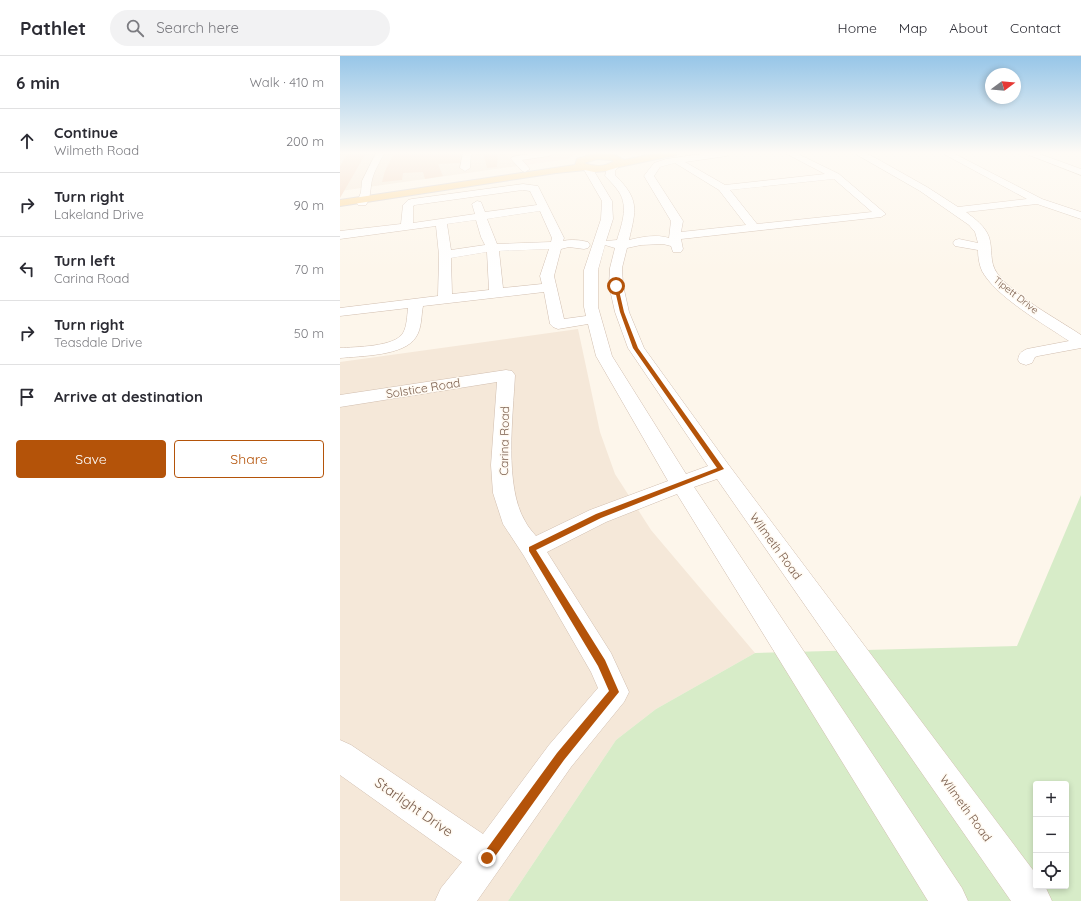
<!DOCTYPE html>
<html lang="en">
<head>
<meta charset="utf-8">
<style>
	:root { --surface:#fff; --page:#f2f2f3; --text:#2b2b33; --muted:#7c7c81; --line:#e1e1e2; --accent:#b45309 }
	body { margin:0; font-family:Quicksand,sans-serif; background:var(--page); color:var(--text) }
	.controls { position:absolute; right:12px; bottom:12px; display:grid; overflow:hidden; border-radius:4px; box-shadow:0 2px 6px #0003 }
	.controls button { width:36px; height:36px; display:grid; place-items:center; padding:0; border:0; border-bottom:1px solid var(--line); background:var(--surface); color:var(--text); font:20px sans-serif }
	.compass { position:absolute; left:645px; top:12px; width:36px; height:36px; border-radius:50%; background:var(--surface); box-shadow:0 2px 6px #0003; rotate:74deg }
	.stop { position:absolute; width:12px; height:12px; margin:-9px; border:3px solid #b45309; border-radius:50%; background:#fff }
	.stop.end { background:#b45309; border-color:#fff; box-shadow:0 1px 4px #0008 }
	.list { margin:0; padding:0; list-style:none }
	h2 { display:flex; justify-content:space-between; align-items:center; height:52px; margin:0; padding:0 16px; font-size:17px }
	h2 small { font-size:13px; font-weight:400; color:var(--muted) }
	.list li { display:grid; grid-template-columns:26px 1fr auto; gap:12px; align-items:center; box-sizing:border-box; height:64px; padding:0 16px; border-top:1px solid var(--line) }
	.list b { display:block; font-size:15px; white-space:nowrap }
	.list p { margin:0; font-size:13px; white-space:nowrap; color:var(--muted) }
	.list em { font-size:13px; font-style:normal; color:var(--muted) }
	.actions { display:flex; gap:8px; padding:12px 16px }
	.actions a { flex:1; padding:9px 0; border:1px solid var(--accent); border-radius:4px; text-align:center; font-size:14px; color:var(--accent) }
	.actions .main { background:var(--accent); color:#fff }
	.icon { flex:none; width:22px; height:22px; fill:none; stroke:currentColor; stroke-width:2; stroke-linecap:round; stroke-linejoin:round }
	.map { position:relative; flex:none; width:741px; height:845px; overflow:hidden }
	header { display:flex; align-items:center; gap:24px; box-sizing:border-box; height:56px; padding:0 20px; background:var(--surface); border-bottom:1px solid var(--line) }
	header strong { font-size:19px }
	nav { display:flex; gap:22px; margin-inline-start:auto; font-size:14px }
	.search { width:280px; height:36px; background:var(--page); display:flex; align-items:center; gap:10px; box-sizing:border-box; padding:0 14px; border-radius:22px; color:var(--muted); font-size:15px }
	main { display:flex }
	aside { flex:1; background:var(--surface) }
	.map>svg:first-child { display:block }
	.residential { fill:#f5e8d9 }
	.commercial { fill:#fde8df }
	.green { fill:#d7ecc8; fill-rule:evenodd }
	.building { fill:#f3d6c2 }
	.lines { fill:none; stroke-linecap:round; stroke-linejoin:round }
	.minor-casing { stroke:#d1beaf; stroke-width:1 }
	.major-casing { stroke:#dad2cd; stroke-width:2 }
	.minor { fill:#fff; fill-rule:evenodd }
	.major { fill:#fcdba4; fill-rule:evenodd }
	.route { fill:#b45309 }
	.labels { text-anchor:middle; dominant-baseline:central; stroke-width:3; stroke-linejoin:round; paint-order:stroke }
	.far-street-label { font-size:10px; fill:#7a5d4c; stroke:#fffaf2 }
	.street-label { font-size:12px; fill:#7a5d4c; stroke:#fffaf2 }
	.near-street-label { font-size:14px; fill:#7a5d4c; stroke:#fffaf2 }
</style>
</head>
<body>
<header>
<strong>Pathlet</strong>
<div class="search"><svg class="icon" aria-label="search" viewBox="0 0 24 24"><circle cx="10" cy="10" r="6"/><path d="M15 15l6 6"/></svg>Search here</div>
<nav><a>Home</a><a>Map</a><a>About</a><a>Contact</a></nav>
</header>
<main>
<aside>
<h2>6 min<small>Walk · 410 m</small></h2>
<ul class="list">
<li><svg class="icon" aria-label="ahead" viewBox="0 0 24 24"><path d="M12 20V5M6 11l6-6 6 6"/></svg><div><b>Continue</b><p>Wilmeth Road</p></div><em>200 m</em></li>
<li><svg class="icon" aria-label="right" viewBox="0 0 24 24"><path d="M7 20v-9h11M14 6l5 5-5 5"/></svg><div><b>Turn right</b><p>Lakeland Drive</p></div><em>90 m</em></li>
<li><svg class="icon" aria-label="left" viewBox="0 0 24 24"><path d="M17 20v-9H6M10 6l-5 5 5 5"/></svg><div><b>Turn left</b><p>Carina Road</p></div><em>70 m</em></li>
<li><svg class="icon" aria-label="right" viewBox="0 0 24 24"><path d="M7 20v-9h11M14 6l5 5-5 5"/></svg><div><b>Turn right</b><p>Teasdale Drive</p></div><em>50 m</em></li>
<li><svg class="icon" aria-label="arrive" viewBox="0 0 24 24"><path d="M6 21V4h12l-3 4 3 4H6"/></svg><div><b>Arrive at destination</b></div></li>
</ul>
<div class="actions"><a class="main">Save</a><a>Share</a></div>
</aside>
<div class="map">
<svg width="741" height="845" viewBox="0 0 741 845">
	<rect width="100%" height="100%" fill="#fdf6eb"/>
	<!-- residential -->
	<g class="residential">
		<polygon points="0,97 166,97 168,101 178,110 0,135"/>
		<polygon points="238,273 260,376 275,418 311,474 415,597 316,653 276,684 168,845 0,845 0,306"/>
	</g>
	<!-- commercial -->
	<polygon class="commercial" points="166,97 233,97 233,99 229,103 178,110 168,101"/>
	<!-- green -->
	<path class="green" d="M741,439V845H168L276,684L316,653L415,597L677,590ZM696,728H726V830H696Z"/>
	<!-- building -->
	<g class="building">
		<polygon points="8,97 26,97 0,142 0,110"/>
		<polygon points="54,97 121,97 120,107 98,108 103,120 85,123 83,116 63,117 62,124 42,126 45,115"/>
		<polygon points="143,97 158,97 157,111 147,112"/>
	</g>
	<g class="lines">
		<defs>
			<g id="minor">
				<path d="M36,97H44C40,106 34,115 32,124C30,133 31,141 26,149H18L17,147L21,136L22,125Z"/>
				<polygon points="123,97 131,97 130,112 125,115 120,112"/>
				<polygon points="193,97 213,97 209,100 182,104 190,113 185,116 182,115 171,103 172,101"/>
				<path d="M368,97H391L387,100L345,106L385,129L485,118L445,97H456L499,118L546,158L541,161L341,183L343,193L341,196H333L331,190L323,188L301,189L287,192L282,212L283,229L289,256L304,292L388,408L696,818V830H705L712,845H671L377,423L354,431L622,832L628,845H588L337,438L266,466L207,496L271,597L289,636L284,646L231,711L137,845H95L101,832L122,806L0,719V684L11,689L143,778L209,689L258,632L251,616L184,500L163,468L153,437L151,409L157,326L0,351V339L166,314L172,315L175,319C173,360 164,430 185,465C188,471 192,475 196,480L250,454L328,425L256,300L248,268L218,273L213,271L210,268L204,236L83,250C81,260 82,272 76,281C65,300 20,300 0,302V292C15,291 55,291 63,277C67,270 67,260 68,252L0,260V252L98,240L99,199L96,170L0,183V175L61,168L63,149L68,144L72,143L183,128L198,130L224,182L223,185C231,183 240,184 248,186L250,189L248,192L244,193L229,191L221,193L214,220L224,263L246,260L244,251V214L261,163L262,145L243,112L245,110H251L272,145L273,163L266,185L277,184C282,167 290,148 276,132C273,128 269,124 265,120L267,112L275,106L280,109L275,115V119C300,144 296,153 289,184C301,181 317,178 329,182L331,165L304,120L314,107L326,103ZM335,107L379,134L406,169L341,176L343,165L314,120L320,111ZM494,123L532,156L417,168L390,134ZM183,134L190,135L197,149L145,156L141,146L137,145L132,148L135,158L73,167V150L75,149ZM200,155L212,182L211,186L157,188L147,163ZM136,164L141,181L145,189L111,194L107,168ZM265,189L275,192L270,212L269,229L275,256L288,292L368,410L346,418L272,300L258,251V214ZM209,193L200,220L202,228L163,232L159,195ZM147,196L149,234L112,238L111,202Z"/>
				<path d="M514,97H525L532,100L587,131L618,151L687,143L602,97H613L702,143L741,156V163L697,148L626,156C635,163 645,170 649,181C653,193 649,206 657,217C675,241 716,262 741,279V292L698,300L695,301L692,307L686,309L680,307L678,304C679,297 681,296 687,293L729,285C704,268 656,241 642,215C639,208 638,201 638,194L615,190L613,187L615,184L619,183L638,187L635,176L629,169L580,135Z"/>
				<polygon points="684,97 697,97 741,113 741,119"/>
			</g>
			<path id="major" d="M256,97L273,98L284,104L318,97H337L336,99L279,111L266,115L254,116L245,114L216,117L0,150V144L235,109L237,103ZM257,103L271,104L274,105C265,111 254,111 244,107Z"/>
		</defs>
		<!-- minor casing -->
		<use href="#minor" class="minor-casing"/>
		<!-- major casing -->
		<use href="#major" class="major-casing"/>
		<!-- minor -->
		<use href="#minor" class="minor"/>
		<!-- major -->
		<use href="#major" class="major"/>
	</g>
	<!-- sky -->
	<linearGradient id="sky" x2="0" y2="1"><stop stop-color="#97c6e8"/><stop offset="0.45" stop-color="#fefbf6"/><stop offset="1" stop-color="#fefbf6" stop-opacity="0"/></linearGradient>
	<rect width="741" height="215" fill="url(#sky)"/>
	<!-- route -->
	<polygon class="route" points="276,228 278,230 284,256 298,292 384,413 261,462 196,494 265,604 279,636 224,704 151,806 147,807 143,806 142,802 143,798 217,697 269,635 258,610 189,495 189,491 256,458 377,412 293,292 280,256 274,230"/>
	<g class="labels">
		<!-- far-street labels -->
		<g class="far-street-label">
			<text transform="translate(676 239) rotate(38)">Tipett Drive</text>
		</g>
		<!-- street labels -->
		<g class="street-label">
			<text transform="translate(83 332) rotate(-9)">Solstice Road</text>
			<text transform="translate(164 385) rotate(-89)">Carina Road</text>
			<text transform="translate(436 490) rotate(54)">Wilmeth Road</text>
			<text transform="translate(626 752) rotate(54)">Wilmeth Road</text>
		</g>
		<!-- near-street labels -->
		<g class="near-street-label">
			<text transform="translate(74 751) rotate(35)">Starlight Drive</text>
		</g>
	</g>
</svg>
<div class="controls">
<button>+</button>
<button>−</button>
<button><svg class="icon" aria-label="locate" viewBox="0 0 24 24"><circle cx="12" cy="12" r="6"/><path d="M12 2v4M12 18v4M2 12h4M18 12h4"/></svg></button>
</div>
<svg class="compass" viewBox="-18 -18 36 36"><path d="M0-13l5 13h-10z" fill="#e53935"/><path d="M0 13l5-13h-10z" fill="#7c7c81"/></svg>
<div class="stop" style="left:276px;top:230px"></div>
<div class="stop end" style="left:147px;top:802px"></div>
</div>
</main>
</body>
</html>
